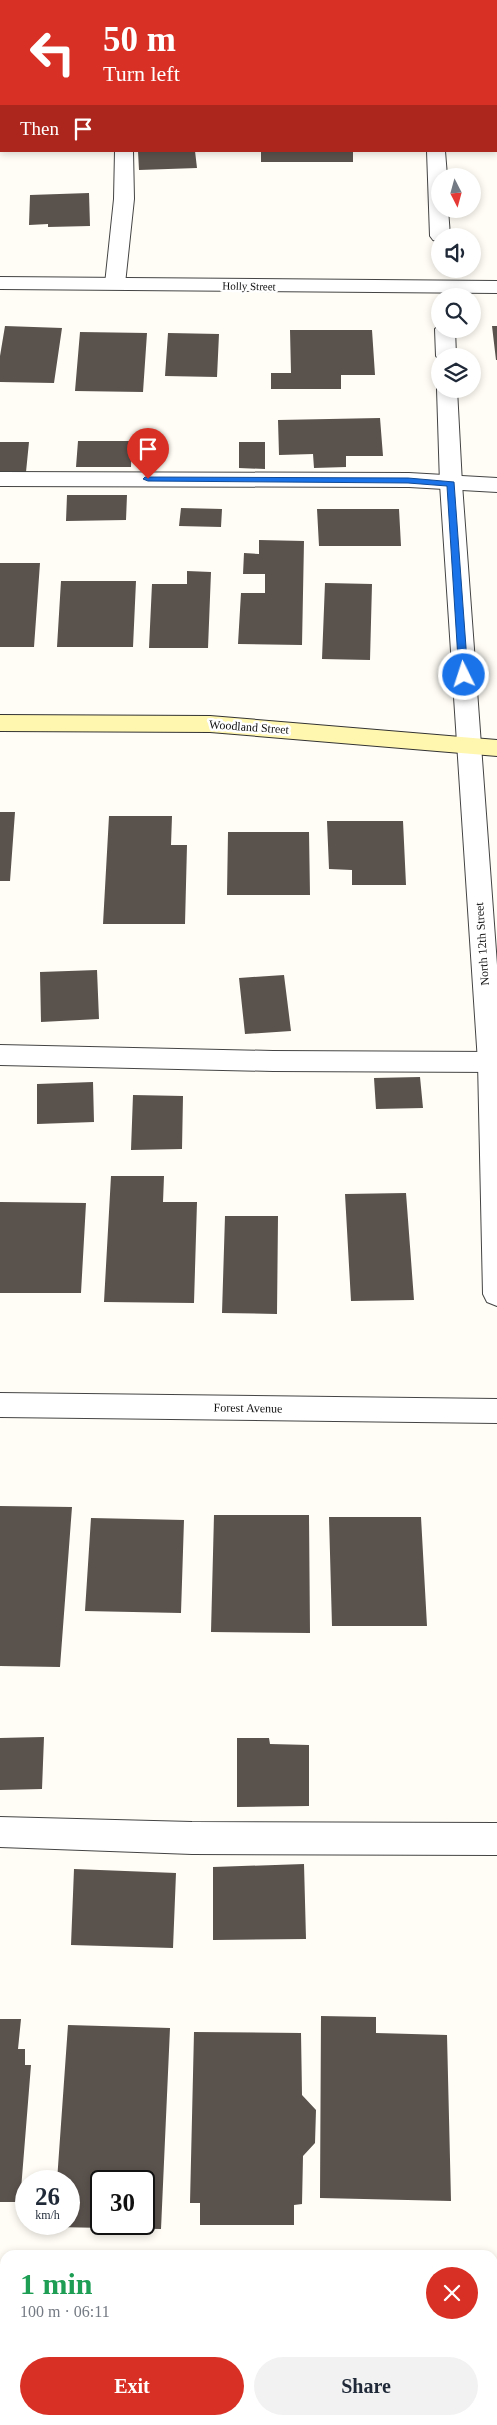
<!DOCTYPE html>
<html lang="en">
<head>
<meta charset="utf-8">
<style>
  body { margin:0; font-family:"Times New Roman",serif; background:#f2f2f3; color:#1f2937; height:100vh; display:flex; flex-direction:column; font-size:19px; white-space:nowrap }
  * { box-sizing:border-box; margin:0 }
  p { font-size:16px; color:#747a83 }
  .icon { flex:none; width:28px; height:28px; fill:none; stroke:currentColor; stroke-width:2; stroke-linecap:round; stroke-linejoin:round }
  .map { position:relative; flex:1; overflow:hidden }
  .details { position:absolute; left:0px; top:2250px; width:498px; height:175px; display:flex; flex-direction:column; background:#fff; border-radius:15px 15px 0 0; box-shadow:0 2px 8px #0003 }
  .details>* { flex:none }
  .banner { position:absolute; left:0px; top:0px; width:498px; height:152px; box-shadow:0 2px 8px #0003; background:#d93025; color:#fff; overflow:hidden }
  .needle { width:32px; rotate:174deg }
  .controls { position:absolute; left:431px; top:168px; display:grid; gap:10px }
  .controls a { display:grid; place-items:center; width:50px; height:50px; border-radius:50%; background:#fff; box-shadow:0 2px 8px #0003; font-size:25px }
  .speed { position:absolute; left:15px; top:2170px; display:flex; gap:10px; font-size:25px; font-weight:700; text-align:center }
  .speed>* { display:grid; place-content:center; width:65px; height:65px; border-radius:50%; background:#fff; box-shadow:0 2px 8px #0003; line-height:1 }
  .speed small { font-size:12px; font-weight:400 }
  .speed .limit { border:2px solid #111; border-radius:8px; background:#fff; color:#111 }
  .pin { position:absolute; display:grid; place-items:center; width:42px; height:42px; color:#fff; margin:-51px -21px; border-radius:50% 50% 50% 0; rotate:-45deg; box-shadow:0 0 5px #0007 }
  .pin .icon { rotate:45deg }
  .me { position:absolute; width:55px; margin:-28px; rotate:356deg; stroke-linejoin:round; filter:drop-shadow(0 0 4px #0008) }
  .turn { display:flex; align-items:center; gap:18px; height:105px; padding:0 20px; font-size:22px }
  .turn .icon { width:65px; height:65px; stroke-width:2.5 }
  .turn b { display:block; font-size:35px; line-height:42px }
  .then { display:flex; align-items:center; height:48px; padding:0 20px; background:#0003; gap:10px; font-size:19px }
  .round { display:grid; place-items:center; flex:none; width:52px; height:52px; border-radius:26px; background:#f2f2f3 }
  .headline { display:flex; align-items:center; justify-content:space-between; height:85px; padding:0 20px }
  h1 { font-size:30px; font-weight:600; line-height:38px; color:#1e9e55 }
  .button { display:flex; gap:10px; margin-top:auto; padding:10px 20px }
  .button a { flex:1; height:58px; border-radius:30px; background:#d93025; color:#fff; font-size:20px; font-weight:600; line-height:58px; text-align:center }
  .button a+a { background:#f2f2f3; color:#1f2937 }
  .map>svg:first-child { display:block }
</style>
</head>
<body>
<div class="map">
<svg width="497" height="2425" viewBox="0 0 497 2425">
  <rect width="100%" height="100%" fill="#fffdf5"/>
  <path fill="#5a524d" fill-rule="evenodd" d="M 138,151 L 195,151 L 197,168 L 139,170 Z
    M 261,151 L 353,151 L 353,162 L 261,162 Z
    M 89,193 L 90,226 L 48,227 L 48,224 L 29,225 L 30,195 Z
    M 5,326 L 62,328 L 54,383 L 0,382 L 0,356 Z
    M 492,326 L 497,326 L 497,360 L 496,360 Z
    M 290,330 L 372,330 L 375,375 L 341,375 L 341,389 L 271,389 L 271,373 L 291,373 Z
    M 80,332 L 147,333 L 143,392 L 75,391 Z
    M 168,333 L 219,334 L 217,377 L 165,376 Z
    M 380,418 L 383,456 L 346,456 L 346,467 L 314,468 L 313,454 L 279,455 L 278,420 Z
    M 78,441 L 132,441 L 131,467 L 76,467 Z
    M 0,442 L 29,442 L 26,472 L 0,472 Z
    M 239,442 L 265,442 L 265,469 L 239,468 Z
    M 67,495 L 127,495 L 126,520 L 66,521 Z
    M 181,508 L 222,509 L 221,527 L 179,526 Z
    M 317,509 L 399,509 L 401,546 L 319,546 Z
    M 259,540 L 304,541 L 302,645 L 238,644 L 241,593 L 265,593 L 265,574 L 243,574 L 244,553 L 259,554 Z
    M 0,563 L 40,563 L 34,647 L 0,647 Z
    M 187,571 L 211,572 L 208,648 L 149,648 L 152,584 L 187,584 Z
    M 61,581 L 136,581 L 133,647 L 57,647 Z
    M 325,583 L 372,584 L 370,660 L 322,659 Z
    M 0,812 L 15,812 L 10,881 L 0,881 Z
    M 109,816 L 172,816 L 171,845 L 187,845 L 185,924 L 103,924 Z
    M 327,821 L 403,821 L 406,885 L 352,885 L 352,870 L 329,869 Z
    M 228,832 L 309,832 L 310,895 L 227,895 Z
    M 97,970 L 99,1019 L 41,1022 L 40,972 Z
    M 284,975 L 291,1031 L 245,1034 L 239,978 Z
    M 420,1077 L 423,1108 L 376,1109 L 374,1078 Z
    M 93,1082 L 94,1122 L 37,1124 L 37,1084 Z
    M 133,1095 L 183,1096 L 182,1149 L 131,1150 Z
    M 111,1176 L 164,1176 L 163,1202 L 197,1202 L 194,1303 L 104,1302 Z
    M 406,1193 L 414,1300 L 351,1301 L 345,1194 Z
    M 0,1202 L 86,1203 L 81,1293 L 0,1293 Z
    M 225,1216 L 278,1216 L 277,1314 L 222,1313 Z
    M 0,1506 L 72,1507 L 60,1667 L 0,1666 Z
    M 214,1515 L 309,1515 L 310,1633 L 211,1632 Z
    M 329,1517 L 421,1517 L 427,1626 L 332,1626 Z
    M 91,1518 L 184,1520 L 181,1613 L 85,1611 Z
    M 44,1737 L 42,1789 L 0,1790 L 0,1738 Z
    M 237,1738 L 269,1738 L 270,1744 L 309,1745 L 309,1806 L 237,1807 Z
    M 304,1864 L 306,1939 L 213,1940 L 213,1867 Z
    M 74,1869 L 176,1873 L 173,1948 L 71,1945 Z
    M 321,2016 L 376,2017 L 376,2033 L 447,2035 L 451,2201 L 320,2198 Z
    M 0,2019 L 21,2019 L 18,2049 L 25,2049 L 25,2065 L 31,2065 L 20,2202 L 0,2202 Z
    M 68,2025 L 170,2028 L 161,2229 L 54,2227 L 54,2224 L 69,2224 L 69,2181 L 57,2181 ZM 101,2181 L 144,2181 L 144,2224 L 101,2224 Z
    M 194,2032 L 301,2033 L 302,2095 L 316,2110 L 315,2143 L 303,2156 L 302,2204 L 294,2205 L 294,2225 L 200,2225 L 200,2203 L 190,2203 Z"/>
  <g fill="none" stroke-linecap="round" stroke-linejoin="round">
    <defs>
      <path id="lane" d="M 115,151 L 133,151 L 134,199 L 125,284 L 122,288 L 108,288 L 105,284 L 114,199 Z
        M 0,472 L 409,473 L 497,478 L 497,492 L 409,487 L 0,486 Z
        M 0,1045 L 273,1051 L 497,1052 L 497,1072 L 273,1071 L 0,1065 Z
        M 0,1817 L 192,1822 L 497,1823 L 497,1855 L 192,1854 L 0,1847 Z"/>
      <path id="street" d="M 0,0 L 103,0 L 104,1 L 1,1 L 0,6 Z
        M 427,151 L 445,151 L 447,176 L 440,176 L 440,209 L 448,209 L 450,236 L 440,236 L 440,242 L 433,240 L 430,236 Z
        M 0,277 L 497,281 L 497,293 L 0,289 Z
        M 440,324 L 440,329 L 455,329 L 456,356 L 440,356 L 440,361 L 436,356 L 435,329 Z
        M 440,385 L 440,389 L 457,389 L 462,484 L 497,965 L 497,1306 L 487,1302 L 483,1294 L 478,1062 L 440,484 L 437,389 Z
        M 0,1393 L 497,1399 L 497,1423 L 0,1417 Z
        M 0,2354 L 5,2354 L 5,2392 L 0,2392 Z
        M 492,2362 L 497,2362 L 497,2400 L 492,2400 Z"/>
      <path id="secondary" d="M 0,715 L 210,716 L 497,740 L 497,756 L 210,732 L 0,731 Z"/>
    </defs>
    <use href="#lane" stroke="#444" stroke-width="2"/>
    <use href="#street" stroke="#444" stroke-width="2"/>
    <use href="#secondary" stroke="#333" stroke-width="2"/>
    <use href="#lane" fill="#fff" fill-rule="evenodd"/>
    <use href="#street" fill="#fff" fill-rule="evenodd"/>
    <use href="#secondary" fill="#fff6b0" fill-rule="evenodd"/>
  </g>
  <path fill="#1a73e8" stroke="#114b97" d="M 145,477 L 408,478 L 454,482 L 468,675 L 464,678 L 459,675 L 447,486 L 408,483 L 148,481 L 143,479 Z"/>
  <g text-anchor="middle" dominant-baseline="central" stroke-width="5" stroke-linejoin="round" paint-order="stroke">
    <g font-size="11" fill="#111" stroke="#fff">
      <text transform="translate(249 286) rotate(1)">Holly Street</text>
    </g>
    <g font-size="12" fill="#111" stroke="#fff">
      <text transform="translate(249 727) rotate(4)">Woodland Street</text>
      <text transform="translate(482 944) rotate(-94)">North 12th Street</text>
      <text transform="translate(248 1408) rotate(1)">Forest Avenue</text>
    </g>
  </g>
</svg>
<div class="controls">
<a><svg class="needle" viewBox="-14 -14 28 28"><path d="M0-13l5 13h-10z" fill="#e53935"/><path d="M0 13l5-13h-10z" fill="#747a83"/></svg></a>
<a><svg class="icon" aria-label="sound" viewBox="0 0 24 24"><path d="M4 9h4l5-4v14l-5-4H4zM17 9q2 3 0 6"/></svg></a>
<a><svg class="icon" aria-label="search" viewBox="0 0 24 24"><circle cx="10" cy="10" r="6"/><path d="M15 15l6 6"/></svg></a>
<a><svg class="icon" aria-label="layers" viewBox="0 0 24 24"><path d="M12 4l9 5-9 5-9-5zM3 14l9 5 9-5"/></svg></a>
</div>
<div class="speed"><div>26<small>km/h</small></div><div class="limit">30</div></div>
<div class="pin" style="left:148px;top:479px;background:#d93025"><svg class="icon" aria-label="arrive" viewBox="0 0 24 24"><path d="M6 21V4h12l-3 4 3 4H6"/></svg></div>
<svg class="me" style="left:464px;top:675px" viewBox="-20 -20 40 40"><circle r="17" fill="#1a73e8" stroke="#fff" stroke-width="3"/><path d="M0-11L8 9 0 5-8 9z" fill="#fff"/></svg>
<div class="banner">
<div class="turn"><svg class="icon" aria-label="left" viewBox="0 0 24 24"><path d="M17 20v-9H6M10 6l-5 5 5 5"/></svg><div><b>50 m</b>Turn left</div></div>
<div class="then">Then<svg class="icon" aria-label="arrive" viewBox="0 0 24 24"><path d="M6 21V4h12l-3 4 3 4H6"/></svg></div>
</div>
<section class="details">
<div class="headline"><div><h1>1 min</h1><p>100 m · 06:11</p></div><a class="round" style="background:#d93025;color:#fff"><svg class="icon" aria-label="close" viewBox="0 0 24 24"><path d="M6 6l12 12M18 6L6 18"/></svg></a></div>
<div class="button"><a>Exit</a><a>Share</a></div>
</section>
</div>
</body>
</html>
